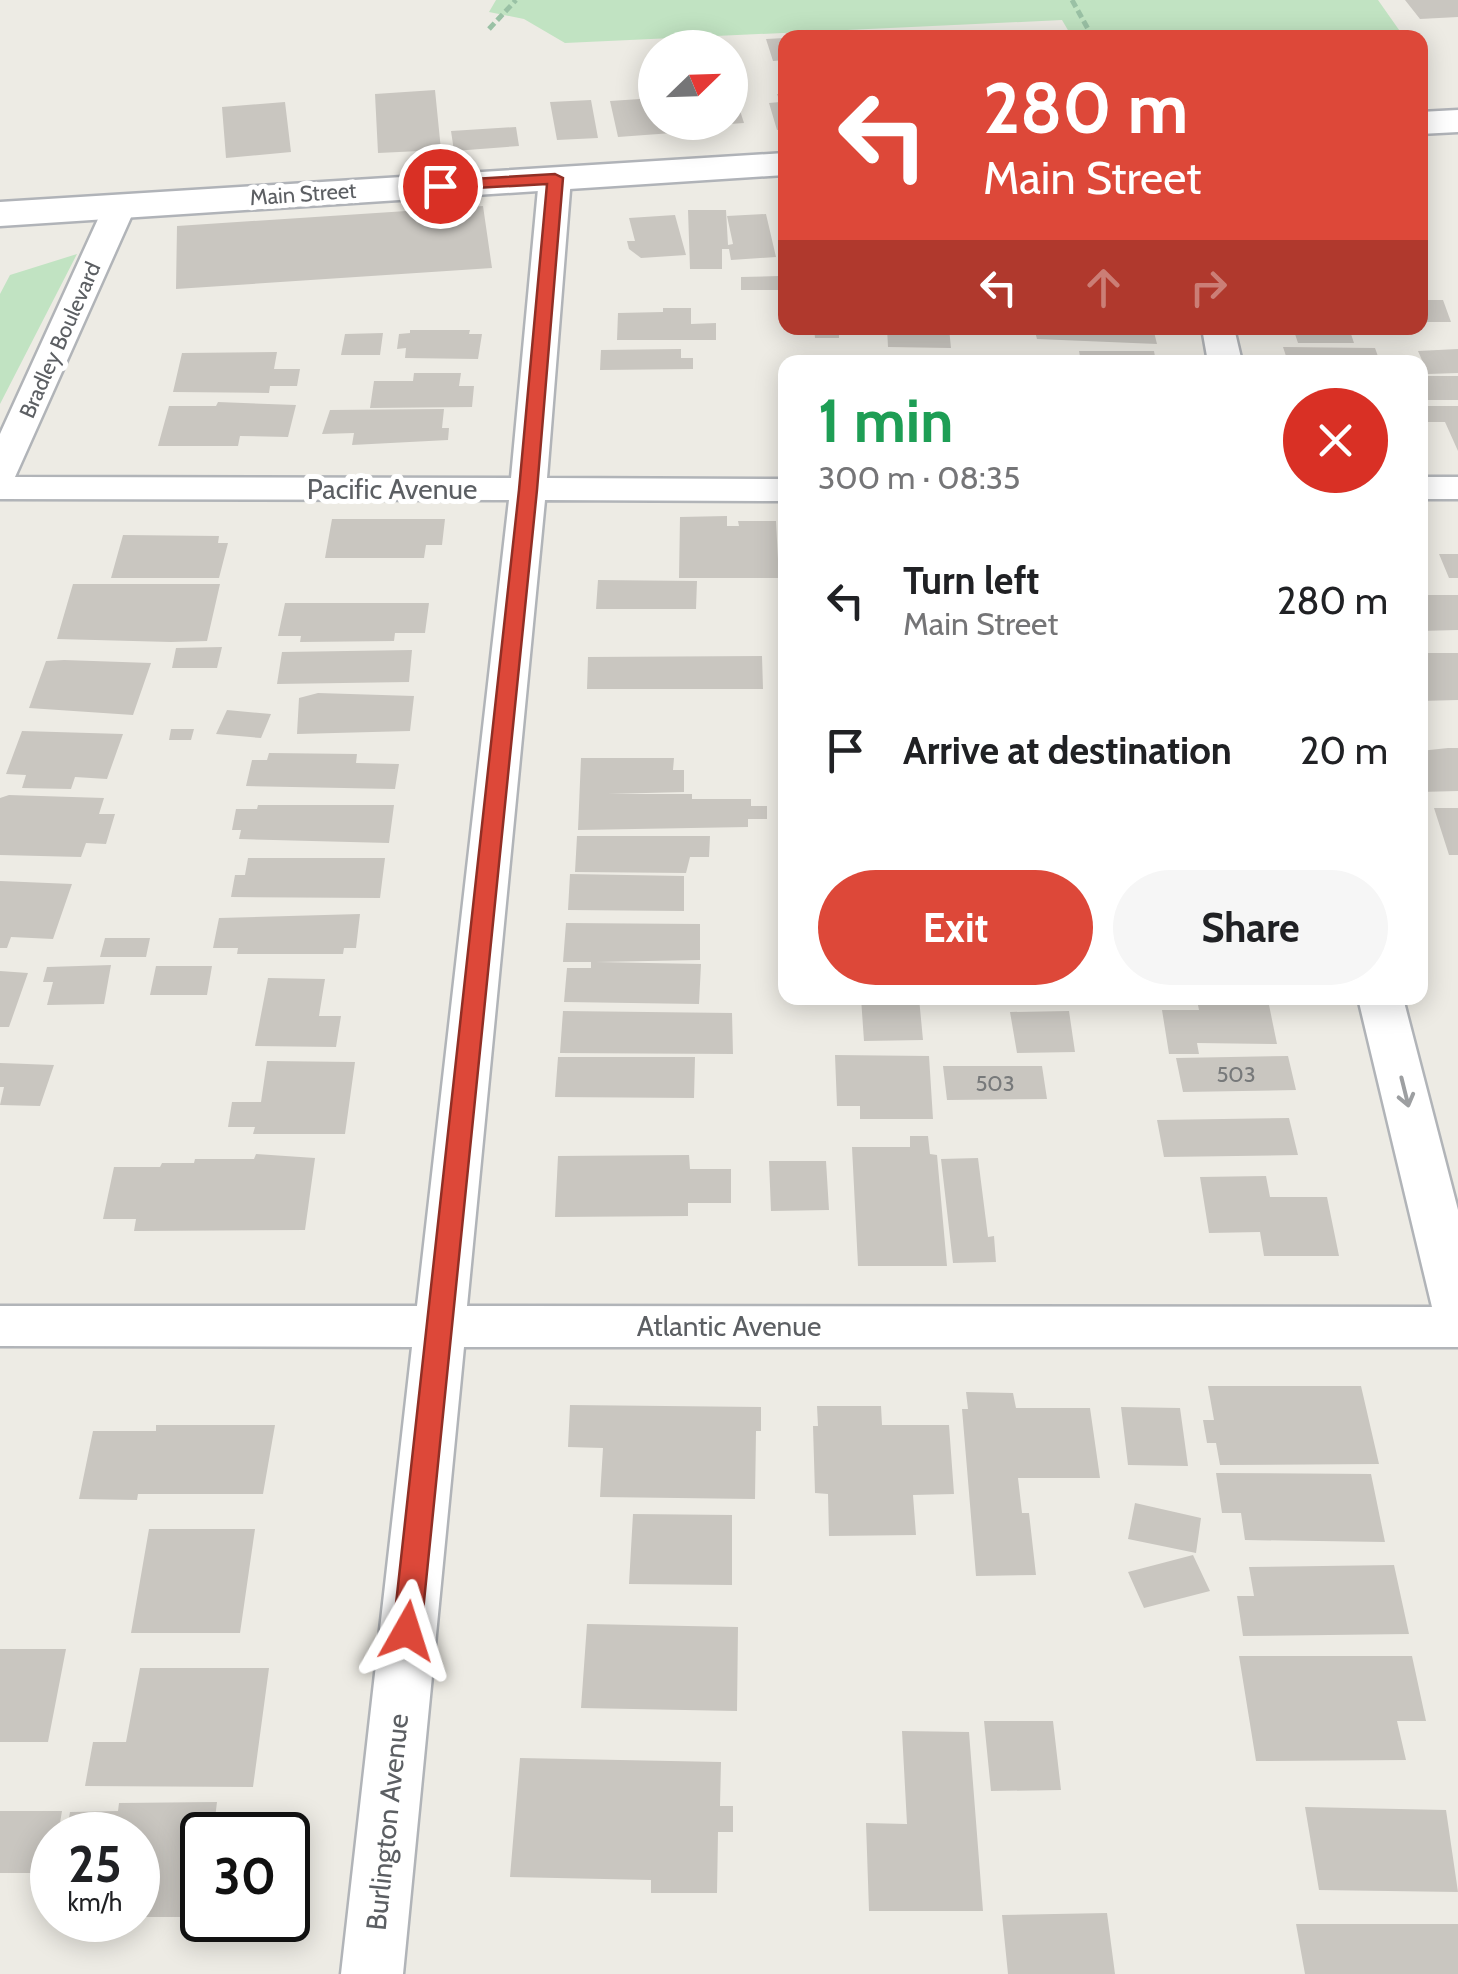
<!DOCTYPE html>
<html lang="en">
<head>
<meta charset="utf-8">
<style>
  body { margin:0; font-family:Cabin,sans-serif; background:#f6f6f6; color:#202124; height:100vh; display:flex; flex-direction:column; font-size:38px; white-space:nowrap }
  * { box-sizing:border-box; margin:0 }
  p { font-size:32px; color:#757577 }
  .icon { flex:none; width:55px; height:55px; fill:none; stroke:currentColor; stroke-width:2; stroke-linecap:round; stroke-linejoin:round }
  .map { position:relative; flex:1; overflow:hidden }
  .sheet { position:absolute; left:778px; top:355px; width:650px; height:650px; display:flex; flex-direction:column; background:#fff; border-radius:20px; box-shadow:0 5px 25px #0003 }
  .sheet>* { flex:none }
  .top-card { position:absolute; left:778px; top:30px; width:650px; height:305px; border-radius:20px; box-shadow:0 5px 25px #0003; background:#dd4839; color:#fff; overflow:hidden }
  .needle { width:65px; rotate:67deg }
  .fabs { position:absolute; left:638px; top:30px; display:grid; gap:20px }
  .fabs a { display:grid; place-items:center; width:110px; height:110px; border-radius:50%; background:#fff; box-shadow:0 5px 25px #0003; font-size:50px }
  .speed { position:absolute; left:30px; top:1812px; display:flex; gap:20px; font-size:50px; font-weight:700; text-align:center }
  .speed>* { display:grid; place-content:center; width:130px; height:130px; border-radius:50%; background:#fff; box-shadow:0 5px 25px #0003; line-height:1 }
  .speed small { font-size:25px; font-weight:400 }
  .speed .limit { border:5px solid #111; border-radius:15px; background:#fff; color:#111 }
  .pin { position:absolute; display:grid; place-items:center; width:85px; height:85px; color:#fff; margin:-42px; border:5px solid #fff; border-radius:50%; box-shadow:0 2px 10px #0007 }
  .me { position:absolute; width:110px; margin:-55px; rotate:6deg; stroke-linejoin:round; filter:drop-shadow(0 0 8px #0008) }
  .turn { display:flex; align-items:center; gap:35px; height:210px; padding:0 40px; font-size:45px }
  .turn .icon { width:130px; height:130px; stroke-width:2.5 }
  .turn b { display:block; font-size:70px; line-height:85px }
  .lanes { display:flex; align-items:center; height:95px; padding:0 40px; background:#0003; justify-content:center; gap:50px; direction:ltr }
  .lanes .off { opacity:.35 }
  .round { display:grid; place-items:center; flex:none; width:105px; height:105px; border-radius:52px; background:#f6f6f6 }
  .headline { display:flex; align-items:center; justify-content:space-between; height:170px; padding:0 40px }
  h1 { font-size:60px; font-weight:700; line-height:75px; color:#1e9e55 }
  .cta { display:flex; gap:20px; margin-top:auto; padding:20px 40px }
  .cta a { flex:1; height:115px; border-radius:60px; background:#dd4839; color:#fff; font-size:40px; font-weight:700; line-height:115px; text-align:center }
  .cta a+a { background:#f6f6f6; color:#202124 }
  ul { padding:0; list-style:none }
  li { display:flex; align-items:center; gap:30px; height:150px; padding:0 40px }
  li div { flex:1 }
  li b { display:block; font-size:38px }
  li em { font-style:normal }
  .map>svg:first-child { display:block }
</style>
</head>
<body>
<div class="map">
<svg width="1458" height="1974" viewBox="0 0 1458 1974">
  <rect width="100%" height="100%" fill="#edebe4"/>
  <path fill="#c1e3c2" d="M 496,0 L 1378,0 L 1404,37 L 1072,37 L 1062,20 L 565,43 L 524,19 L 489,12 Z
    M 77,254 L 0,404 L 0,294 L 10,275 Z"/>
  <path fill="#c9c6c0" d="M 1405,0 L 1458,0 L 1458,17 L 1420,19 Z
    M 785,38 L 785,60 L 773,61 L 766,39 Z
    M 435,90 L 441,150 L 378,153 L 375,94 Z
    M 777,94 L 785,94 L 785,129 L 777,130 L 769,103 L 780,102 Z
    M 730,95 L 735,95 L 744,123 L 730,124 Z
    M 655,98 L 655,122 L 669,122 L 672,133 L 618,137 L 610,101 Z
    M 591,100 L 598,138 L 557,140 L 550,102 Z
    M 285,102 L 291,152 L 226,158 L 222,107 Z
    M 516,127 L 519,146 L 454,151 L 451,131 Z
    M 483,206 L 492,268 L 176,289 L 177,226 Z
    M 688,210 L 726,210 L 728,245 L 733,244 L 727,216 L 766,214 L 776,257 L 731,260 L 729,249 L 722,249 L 722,269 L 690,269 Z
    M 675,215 L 686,255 L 641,258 L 629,249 L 627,241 L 635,241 L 629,218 Z
    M 779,276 L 780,290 L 741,290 L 741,277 Z
    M 1420,300 L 1443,300 L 1451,322 L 1420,322 Z
    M 663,308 L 691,308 L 691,324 L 716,323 L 716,340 L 617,340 L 618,313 L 663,312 Z
    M 814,328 L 839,328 L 839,338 L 815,338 Z
    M 887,328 L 949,328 L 951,348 L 888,347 Z
    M 1034,328 L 1153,328 L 1157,344 L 1037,339 Z
    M 1293,328 L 1349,328 L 1354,343 L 1298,343 Z
    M 410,330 L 470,330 L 469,334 L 482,334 L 478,359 L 405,358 L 406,348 L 397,349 L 399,334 L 410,333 Z
    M 383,333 L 380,355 L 341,355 L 345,334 Z
    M 1283,347 L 1375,348 L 1380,362 L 1288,362 Z
    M 681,349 L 681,358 L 693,358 L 693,369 L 600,370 L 601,350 Z
    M 1458,349 L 1458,373 L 1428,374 L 1418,351 Z
    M 1079,351 L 1154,351 L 1156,362 L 1081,362 Z
    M 277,352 L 274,369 L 300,369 L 297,386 L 270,386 L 269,393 L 173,392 L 182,353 Z
    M 414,373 L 461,373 L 459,386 L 474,386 L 472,407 L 370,408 L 374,381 L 413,381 Z
    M 1420,376 L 1458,376 L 1458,400 L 1421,400 Z
    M 218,402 L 296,405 L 288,437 L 240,436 L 238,446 L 158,446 L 169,406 L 216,406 Z
    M 1422,406 L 1458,406 L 1458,451 L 1445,422 L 1428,422 Z
    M 444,409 L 442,428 L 449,428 L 448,440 L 352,445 L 354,433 L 322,434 L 330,410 Z
    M 727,516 L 727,526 L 739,526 L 738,521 L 776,521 L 779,578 L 679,578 L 680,517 Z
    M 332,519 L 445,519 L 442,545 L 426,545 L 424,558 L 325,558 Z
    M 123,535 L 219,536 L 218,543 L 228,543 L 219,578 L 111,578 Z
    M 1439,554 L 1458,554 L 1458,578 L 1449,578 Z
    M 598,580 L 697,581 L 696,609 L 596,609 Z
    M 73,584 L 220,584 L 207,641 L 171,642 L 57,639 Z
    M 1420,595 L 1458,595 L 1458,630 L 1420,631 Z
    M 285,603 L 429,603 L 425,633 L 395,633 L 394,641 L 300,642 L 301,636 L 278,636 Z
    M 222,647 L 217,668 L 172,668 L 176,648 Z
    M 412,650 L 409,682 L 277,684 L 282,652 Z
    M 1420,653 L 1458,653 L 1458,700 L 1420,701 Z
    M 762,656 L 763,689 L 587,689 L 588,657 Z
    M 64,660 L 151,663 L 133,715 L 29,708 L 46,661 Z
    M 318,693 L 414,696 L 410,731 L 297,734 L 299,698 Z
    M 227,710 L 271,714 L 261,738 L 216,734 Z
    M 171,729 L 194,729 L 191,740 L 169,740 Z
    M 22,731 L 123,734 L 107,779 L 75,777 L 71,789 L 22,788 L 26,775 L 6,774 Z
    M 1448,748 L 1458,748 L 1458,791 L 1420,792 L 1420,751 Z
    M 269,753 L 357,754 L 356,763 L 399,764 L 395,789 L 246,786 L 252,760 L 267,760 Z
    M 581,758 L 674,758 L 673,770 L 684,770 L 684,792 L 608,794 L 692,794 L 692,799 L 751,799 L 751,806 L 767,806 L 767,819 L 748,819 L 748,827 L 578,830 Z
    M 9,795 L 104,798 L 99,814 L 115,814 L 106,844 L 86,843 L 81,857 L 0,855 L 0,798 Z
    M 258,805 L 394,805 L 389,843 L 239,839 L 241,830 L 232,830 L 236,809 L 257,809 Z
    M 1434,808 L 1458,808 L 1458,855 L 1449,855 Z
    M 577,836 L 710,836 L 709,857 L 690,857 L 686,873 L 575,872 Z
    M 248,858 L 385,858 L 380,898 L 231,897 L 235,875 L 245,875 Z
    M 570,874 L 684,876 L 684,911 L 568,910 Z
    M 0,881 L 72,884 L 53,939 L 11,937 L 7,948 L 0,948 Z
    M 360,914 L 356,948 L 344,948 L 343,954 L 237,954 L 238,948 L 213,948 L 219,918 Z
    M 566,923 L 700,924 L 700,960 L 596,962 L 701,964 L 699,1004 L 564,1002 L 567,968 L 591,968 L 591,962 L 563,962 Z
    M 105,938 L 150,938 L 146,957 L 100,957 Z
    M 111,965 L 104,1004 L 47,1005 L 53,982 L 43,982 L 47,967 Z
    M 156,966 L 212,966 L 207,995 L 150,995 Z
    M 0,971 L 28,973 L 9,1027 L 0,1027 Z
    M 268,978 L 325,979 L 319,1016 L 341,1016 L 336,1047 L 255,1046 Z
    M 861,998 L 919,998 L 923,1040 L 864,1041 Z
    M 1197,1000 L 1268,1000 L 1277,1044 L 1197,1043 L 1199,1054 L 1169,1054 L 1162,1010 L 1199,1010 Z
    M 563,1011 L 732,1013 L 733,1054 L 560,1053 Z
    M 1069,1011 L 1075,1052 L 1017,1053 L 1010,1012 Z
    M 835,1055 L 929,1056 L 933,1119 L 860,1119 L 860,1106 L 837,1106 Z
    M 1288,1056 L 1296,1090 L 1183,1092 L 1176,1058 Z
    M 558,1057 L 695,1057 L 694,1098 L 555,1097 Z
    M 267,1061 L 355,1062 L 345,1134 L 253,1134 L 255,1127 L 228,1127 L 232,1102 L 261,1102 Z
    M 0,1063 L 54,1065 L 40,1106 L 0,1105 L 4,1087 L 0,1087 Z
    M 943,1066 L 1042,1066 L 1047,1099 L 947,1100 Z
    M 1289,1118 L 1298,1155 L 1164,1157 L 1157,1120 Z
    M 910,1136 L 928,1136 L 930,1154 L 937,1155 L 947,1266 L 858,1266 L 852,1147 L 910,1147 Z
    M 256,1154 L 315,1158 L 305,1230 L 134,1231 L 136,1219 L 103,1219 L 114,1167 L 160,1167 L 162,1163 L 194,1163 L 195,1159 L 254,1159 Z
    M 689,1155 L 690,1169 L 731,1169 L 731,1203 L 688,1203 L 688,1216 L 555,1217 L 558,1156 Z
    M 978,1158 L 988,1237 L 994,1236 L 996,1262 L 953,1263 L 941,1159 Z
    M 769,1161 L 826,1161 L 829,1210 L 771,1211 Z
    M 1266,1176 L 1270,1197 L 1327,1197 L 1339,1256 L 1264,1256 L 1260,1232 L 1209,1233 L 1200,1177 Z
    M 1208,1386 L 1361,1386 L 1379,1464 L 1220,1465 L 1216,1443 L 1207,1443 L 1203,1420 L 1214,1420 Z
    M 966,1392 L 1013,1393 L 1016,1408 L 1090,1408 L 1100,1478 L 1018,1478 L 1022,1513 L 1029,1513 L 1036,1575 L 976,1576 L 962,1409 L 968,1409 Z
    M 570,1405 L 761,1407 L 761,1431 L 756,1431 L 755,1499 L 600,1497 L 603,1448 L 568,1447 Z
    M 817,1406 L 881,1406 L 882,1425 L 949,1425 L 954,1494 L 913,1495 L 916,1535 L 829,1536 L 828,1494 L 815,1493 L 813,1426 L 818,1426 Z
    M 1121,1407 L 1180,1408 L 1188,1466 L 1128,1465 Z
    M 156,1425 L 275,1425 L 263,1494 L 138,1494 L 137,1500 L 79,1499 L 93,1431 L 156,1431 Z
    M 1216,1473 L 1371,1474 L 1385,1542 L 1245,1540 L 1241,1513 L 1222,1513 Z
    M 1135,1503 L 1201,1518 L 1196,1553 L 1128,1539 Z
    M 633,1514 L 732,1515 L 732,1585 L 629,1584 Z
    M 149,1529 L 255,1529 L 240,1633 L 131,1633 Z
    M 1193,1555 L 1210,1591 L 1144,1608 L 1128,1572 Z
    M 1394,1565 L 1409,1634 L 1243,1636 L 1237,1596 L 1254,1596 L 1249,1567 Z
    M 587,1624 L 738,1627 L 737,1711 L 581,1708 Z
    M 0,1649 L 66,1649 L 48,1742 L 0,1742 Z
    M 1239,1656 L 1412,1656 L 1426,1721 L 1397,1721 L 1406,1760 L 1256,1761 Z
    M 140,1668 L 269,1668 L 253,1787 L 85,1786 L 93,1742 L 126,1742 Z
    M 984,1721 L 1053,1721 L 1061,1790 L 991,1791 Z
    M 902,1731 L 969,1732 L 983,1911 L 869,1911 L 866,1823 L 907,1824 Z
    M 520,1758 L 721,1762 L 720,1806 L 733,1806 L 733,1832 L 718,1832 L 717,1893 L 651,1893 L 651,1880 L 510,1877 Z
    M 217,1802 L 213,1835 L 202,1835 L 201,1917 L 138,1917 L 138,1835 L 66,1835 L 70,1812 L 118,1811 L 119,1803 Z
    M 1305,1807 L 1446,1810 L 1458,1892 L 1319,1890 Z
    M 0,1811 L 62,1811 L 58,1835 L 52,1835 L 51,1873 L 0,1873 Z
    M 1107,1913 L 1115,1974 L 1008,1974 L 1002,1915 Z
    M 1296,1924 L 1458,1924 L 1458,1974 L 1305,1974 Z"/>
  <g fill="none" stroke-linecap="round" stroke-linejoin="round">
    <defs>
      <path id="street" d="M 555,169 L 566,171 L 571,178 L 547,478 L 785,479 L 785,501 L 545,500 L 467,1306 L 1432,1307 L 1358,998 L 1403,998 L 1458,1210 L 1458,1347 L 464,1347 L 403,1974 L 341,1974 L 412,1347 L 0,1346 L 0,1306 L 417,1306 L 509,500 L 0,499 L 0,434 L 104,206 L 109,199 L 131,199 L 136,206 L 15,477 L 511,478 L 539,178 L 544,171 Z
        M 1202,328 L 1234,328 L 1242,362 L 1208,362 Z
        M 1420,477 L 1458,477 L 1458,499 L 1420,499 Z"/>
      <path id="secondary" d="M 1458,110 L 1458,132 L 1420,134 L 1420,112 Z
        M 785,153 L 785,175 L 0,226 L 0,202 Z"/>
    </defs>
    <use href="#street" stroke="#b1b4b8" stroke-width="5"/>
    <use href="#secondary" stroke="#b0b3b8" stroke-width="5"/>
    <path stroke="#9ac1a5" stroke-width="5" stroke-dasharray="8 4" stroke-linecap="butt" d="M 1072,0 L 1093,38
      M 489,29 L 516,0"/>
    <use href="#street" fill="#fff" fill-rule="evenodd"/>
    <use href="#secondary" fill="#fff" fill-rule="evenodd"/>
  </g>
  <defs><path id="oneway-shaft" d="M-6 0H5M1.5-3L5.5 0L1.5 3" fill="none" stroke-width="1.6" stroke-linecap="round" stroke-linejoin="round" transform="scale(2.5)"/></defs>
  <use stroke="#9d9fa1" href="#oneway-shaft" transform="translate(1405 1092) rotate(76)"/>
  <path fill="#dd4839" stroke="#902f25" stroke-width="2.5" d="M 555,174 L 563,178 L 537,490 L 421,1631 L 417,1640 L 407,1643 L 397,1640 L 393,1631 L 519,490 L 547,184 L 440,190 L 432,186 L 440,181 Z"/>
  <g text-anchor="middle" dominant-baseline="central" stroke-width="10" stroke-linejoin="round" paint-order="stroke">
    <g font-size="22" fill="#5c5f63" stroke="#fff">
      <text transform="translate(303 194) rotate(-4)">Main Street</text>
      <text transform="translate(60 340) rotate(-66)">Bradley Boulevard</text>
    </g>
    <g font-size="22" fill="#77797a">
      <text x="1236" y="1074">503</text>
      <text x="995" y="1083">503</text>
    </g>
    <g font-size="28" fill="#5c5f63" stroke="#fff">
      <text x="392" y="489">Pacific Avenue</text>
      <text x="729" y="1326">Atlantic Avenue</text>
      <text transform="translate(387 1822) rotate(-84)">Burlington Avenue</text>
    </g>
  </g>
</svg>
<div class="fabs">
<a><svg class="needle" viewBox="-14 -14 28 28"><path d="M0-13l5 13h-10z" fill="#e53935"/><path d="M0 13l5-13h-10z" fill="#757577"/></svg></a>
</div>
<div class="speed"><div>25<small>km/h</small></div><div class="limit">30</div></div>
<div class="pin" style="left:440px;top:186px;background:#d93025"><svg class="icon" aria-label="arrive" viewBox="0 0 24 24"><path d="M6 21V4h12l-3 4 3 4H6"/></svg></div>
<svg class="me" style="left:407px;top:1631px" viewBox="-20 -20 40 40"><path d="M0-17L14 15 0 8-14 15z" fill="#dd4839" stroke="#fff" stroke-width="4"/></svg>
<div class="top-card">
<div class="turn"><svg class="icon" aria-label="left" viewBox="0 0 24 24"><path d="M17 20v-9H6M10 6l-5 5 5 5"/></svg><div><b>280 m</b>Main Street</div></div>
<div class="lanes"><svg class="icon" aria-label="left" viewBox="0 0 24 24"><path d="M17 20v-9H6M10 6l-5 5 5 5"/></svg><svg class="icon off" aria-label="ahead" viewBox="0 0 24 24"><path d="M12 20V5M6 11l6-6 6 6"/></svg><svg class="icon off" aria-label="right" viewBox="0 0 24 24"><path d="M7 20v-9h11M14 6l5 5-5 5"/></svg></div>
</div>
<section class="sheet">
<div class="headline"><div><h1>1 min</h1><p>300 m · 08:35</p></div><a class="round" style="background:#d93025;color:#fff"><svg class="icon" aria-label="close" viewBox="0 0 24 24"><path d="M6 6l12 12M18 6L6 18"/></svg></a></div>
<ul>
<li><svg class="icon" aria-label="left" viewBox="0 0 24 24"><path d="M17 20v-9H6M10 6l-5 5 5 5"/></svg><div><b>Turn left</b><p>Main Street</p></div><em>280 m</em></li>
<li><svg class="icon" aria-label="arrive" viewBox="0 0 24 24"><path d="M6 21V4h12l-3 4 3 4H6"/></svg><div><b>Arrive at destination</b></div><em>20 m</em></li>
</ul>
<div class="cta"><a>Exit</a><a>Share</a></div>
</section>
</div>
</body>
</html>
